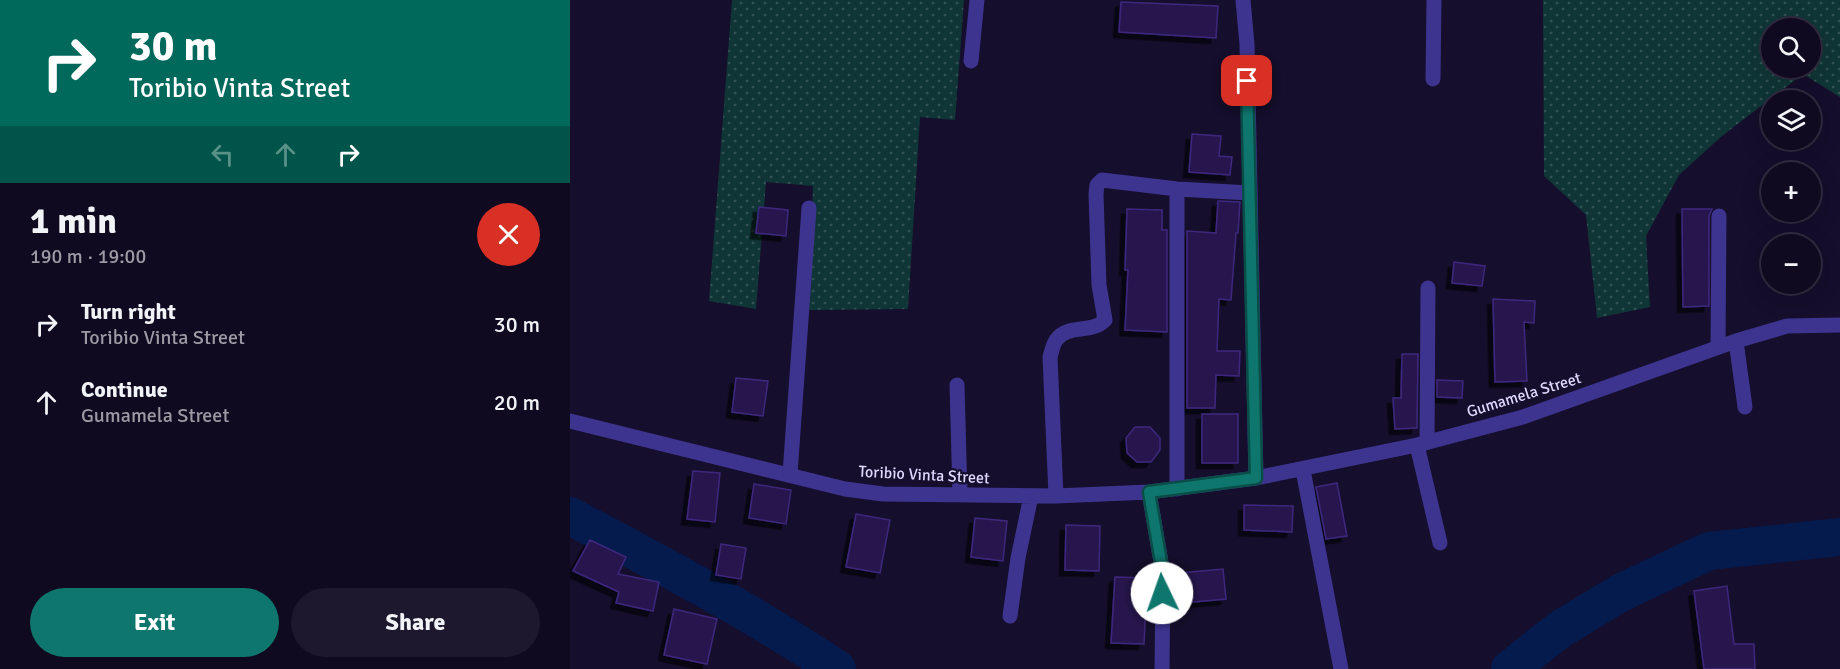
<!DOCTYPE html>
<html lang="en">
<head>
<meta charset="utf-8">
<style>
  body { margin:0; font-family:Signika,sans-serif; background:#1e182e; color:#f1f3f6; height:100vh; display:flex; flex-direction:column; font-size:22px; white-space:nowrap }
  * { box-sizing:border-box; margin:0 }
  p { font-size:20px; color:#9c9aa5 }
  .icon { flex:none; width:33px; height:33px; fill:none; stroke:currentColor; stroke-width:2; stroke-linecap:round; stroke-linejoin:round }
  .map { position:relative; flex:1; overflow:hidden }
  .panel { display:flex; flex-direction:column; background:#100a21; width:570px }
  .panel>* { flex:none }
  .guide { background:#00695c; color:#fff; overflow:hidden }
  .buttons { position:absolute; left:1191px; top:18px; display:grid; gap:12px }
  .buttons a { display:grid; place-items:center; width:60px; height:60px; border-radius:50%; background:#100a21; box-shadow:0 6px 24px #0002,0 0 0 2px #302b3f; font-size:30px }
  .pin { position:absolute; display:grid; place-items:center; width:51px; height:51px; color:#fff; margin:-26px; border-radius:12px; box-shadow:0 3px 9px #0006 }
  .me { position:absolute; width:66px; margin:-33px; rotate:357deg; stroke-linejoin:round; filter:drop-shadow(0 0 4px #0008) }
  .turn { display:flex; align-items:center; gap:21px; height:126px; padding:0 30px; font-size:27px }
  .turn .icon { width:78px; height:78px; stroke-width:2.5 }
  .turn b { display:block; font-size:42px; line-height:51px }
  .lanes { display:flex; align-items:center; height:57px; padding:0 30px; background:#0003; justify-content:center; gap:30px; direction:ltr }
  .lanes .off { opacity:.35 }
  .round { display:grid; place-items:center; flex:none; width:63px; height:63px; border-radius:32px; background:#1e182e }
  .headline { display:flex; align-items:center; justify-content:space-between; height:102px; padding:0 30px }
  h1 { font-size:36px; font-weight:800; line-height:45px }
  .button { display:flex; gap:12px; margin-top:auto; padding:12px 30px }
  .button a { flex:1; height:69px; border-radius:36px; background:#0f766e; color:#fff; font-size:24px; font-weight:800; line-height:69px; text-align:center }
  .button a+a { background:#1e182e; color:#f1f3f6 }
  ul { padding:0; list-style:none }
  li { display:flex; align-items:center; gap:18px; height:78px; padding:0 30px }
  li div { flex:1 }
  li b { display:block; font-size:22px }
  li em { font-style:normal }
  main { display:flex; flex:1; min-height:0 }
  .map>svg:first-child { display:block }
</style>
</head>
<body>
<main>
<section class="panel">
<div class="guide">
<div class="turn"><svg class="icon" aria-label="right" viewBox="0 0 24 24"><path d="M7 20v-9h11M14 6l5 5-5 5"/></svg><div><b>30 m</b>Toribio Vinta Street</div></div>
<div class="lanes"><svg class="icon off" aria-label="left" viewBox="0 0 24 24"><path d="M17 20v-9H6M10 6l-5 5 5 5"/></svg><svg class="icon off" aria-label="ahead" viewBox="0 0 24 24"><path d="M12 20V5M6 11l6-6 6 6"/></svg><svg class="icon" aria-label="right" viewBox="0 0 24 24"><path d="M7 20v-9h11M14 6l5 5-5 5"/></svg></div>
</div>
<div class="headline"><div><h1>1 min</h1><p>190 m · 19:00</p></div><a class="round" style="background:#d93025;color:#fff"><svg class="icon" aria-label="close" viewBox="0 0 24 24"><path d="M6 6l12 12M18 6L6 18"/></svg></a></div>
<ul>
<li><svg class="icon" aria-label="right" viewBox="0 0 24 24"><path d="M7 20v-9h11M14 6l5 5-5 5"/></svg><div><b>Turn right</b><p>Toribio Vinta Street</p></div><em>30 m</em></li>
<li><svg class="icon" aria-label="ahead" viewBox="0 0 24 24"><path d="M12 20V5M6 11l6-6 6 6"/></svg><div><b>Continue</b><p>Gumamela Street</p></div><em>20 m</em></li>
</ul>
<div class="button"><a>Exit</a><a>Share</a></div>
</section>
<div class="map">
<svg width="1270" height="669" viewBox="0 0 1270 669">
  <defs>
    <pattern id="grass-dots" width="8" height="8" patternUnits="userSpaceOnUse" patternTransform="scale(1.5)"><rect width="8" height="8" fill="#103536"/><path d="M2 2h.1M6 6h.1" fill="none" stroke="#325254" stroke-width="1.8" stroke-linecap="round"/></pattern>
    <filter id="shadow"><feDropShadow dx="-5.5" dy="5.5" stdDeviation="0" flood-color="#0009"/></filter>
  </defs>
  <rect width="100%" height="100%" fill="#150e2c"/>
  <path fill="url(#grass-dots)" fill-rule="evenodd" d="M 162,0 L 394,0 L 385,120 L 350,117 L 338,309 L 239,310 L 243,186 L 196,182 L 186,309 L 139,301 Z
    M 973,0 L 1270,0 L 1270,97 L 1233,74 L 1152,136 L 1109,175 L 1076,236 L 1080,307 L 1027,318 L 1016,215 L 974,176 ZM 1202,28 L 1240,28 L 1240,68 L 1202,68 Z"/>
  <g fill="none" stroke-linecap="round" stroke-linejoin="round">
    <path stroke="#051b4e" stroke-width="38" d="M 0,516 C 90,564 182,612 267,669
      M 940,669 L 989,630 L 1050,593 L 1139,551 L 1270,537"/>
  </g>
  <path fill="#26184e" stroke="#3e287d" stroke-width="1.5" filter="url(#shadow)" d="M 551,2 L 648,6 L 646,38 L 549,32 Z
    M 622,134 L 651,136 L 649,156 L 662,157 L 660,175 L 619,172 Z
    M 648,201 L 670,202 L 668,233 L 666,233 L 661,300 L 649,299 L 647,351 L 670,351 L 669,376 L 646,375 L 645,408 L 617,408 L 617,231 L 646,233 Z
    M 189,207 L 218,210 L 216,236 L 186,233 Z
    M 557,209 L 592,210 L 592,230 L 597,230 L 597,332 L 555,330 L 558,270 L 555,270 Z
    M 1112,209 L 1142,209 L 1139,216 L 1139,306 L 1113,307 Z
    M 884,262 L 915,266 L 912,286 L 882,283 Z
    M 923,299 L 965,301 L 964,323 L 954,322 L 957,381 L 925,382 Z
    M 832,354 L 848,354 L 847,428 L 825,429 L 823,398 L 831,398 Z
    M 166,378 L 198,381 L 193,416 L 162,412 Z
    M 867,380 L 893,381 L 892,398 L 867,397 Z
    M 632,414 L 668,414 L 668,463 L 632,463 Z
    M 565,427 L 580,427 L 590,438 L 590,450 L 581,462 L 567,462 L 557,453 L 556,438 Z
    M 123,471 L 150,473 L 145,522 L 117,519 Z
    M 767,483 L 777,536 L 756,539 L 746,487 Z
    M 184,484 L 221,490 L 216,524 L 179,518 Z
    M 674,505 L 723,506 L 722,532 L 674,530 Z
    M 286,514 L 320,520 L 310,573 L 276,567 Z
    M 405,518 L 437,521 L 433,561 L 401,557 Z
    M 496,525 L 530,526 L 529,571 L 495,570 Z
    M 20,540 L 56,557 L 48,574 L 89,582 L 83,611 L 46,603 L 49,592 L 3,571 Z
    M 151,544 L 176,548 L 171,579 L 146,575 Z
    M 653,569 L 656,599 L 613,603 L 610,573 Z
    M 545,577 L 577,578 L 574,644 L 541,643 Z
    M 1157,586 L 1164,644 L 1184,644 L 1185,669 L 1134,669 L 1124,591 Z
    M 104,609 L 147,619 L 137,664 L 94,655 Z"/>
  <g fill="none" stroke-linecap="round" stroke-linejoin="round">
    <path stroke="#3d348f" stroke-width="15" d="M 673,0 L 677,44 L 686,478
      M 401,61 L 407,0
      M 863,79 L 864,0
      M 1166,341 L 1175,407
      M 1148,347 L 1149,216
      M 387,385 L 390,495
      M 0,421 L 275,489 L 313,494 L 486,496 L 579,492 L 686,478 L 847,445 L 953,417 L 1166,341 L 1217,326 L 1270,325
      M 857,442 L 858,288
      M 847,445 L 870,543
      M 733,470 L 771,669
      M 220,474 L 239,208
      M 607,489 L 607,189
      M 579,492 L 593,574 L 592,669
      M 486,496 L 480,357 C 482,351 483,343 487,339 C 498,324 522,334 535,320 L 529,285 L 526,194 L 527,185 L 532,180 L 607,189 L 680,193
      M 440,616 L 448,558 L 461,496"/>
  </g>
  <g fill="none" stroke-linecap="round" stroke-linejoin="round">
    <defs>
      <path id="route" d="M 592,593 L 593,574 L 579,492 L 686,478 L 677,81"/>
    </defs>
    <use href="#route" stroke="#0a4d48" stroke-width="15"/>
    <use href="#route" stroke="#0f766e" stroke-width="10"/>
  </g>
  <g text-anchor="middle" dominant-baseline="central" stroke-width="4.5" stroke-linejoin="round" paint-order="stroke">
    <g font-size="16" fill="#dfd9ff" stroke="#150e2c">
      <text transform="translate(954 395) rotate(-17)">Gumamela Street</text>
      <text transform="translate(354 475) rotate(3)">Toribio Vinta Street</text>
    </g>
  </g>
</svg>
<div class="buttons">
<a><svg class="icon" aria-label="search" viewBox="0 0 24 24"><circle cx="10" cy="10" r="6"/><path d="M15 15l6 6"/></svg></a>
<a><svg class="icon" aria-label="layers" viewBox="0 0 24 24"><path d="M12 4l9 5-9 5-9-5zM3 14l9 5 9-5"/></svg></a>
<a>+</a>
<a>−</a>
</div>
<div class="pin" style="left:677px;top:81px;background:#d93025"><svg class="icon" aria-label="arrive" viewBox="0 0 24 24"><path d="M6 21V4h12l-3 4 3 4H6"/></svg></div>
<svg class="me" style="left:592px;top:593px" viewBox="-20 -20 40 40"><circle r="19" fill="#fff"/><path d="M0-13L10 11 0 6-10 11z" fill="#0f766e"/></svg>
</div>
</main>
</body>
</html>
